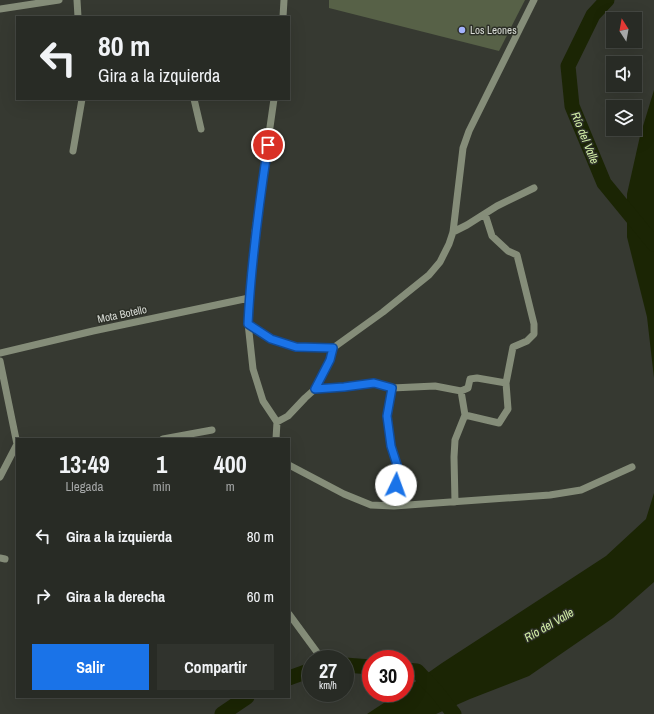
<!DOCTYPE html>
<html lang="es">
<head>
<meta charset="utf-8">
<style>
  body { margin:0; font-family:"Archivo Narrow",sans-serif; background:#30332d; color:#f1f3f6; height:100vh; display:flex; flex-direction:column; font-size:15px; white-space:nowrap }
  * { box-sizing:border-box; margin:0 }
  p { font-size:13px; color:#a5a7a7 }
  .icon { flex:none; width:22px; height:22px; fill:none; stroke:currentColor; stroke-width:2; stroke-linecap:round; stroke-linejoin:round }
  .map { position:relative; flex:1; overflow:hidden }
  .panel { position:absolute; left:16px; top:438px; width:274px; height:260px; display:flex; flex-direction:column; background:#282b25; border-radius:0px; box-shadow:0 4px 16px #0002,0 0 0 1px #444742 }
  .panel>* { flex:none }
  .hud { position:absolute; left:16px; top:16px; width:274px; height:84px; border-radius:0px; box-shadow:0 4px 16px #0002,0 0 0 1px #444742; background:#282b25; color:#f1f3f6; overflow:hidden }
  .needle { width:26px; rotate:349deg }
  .buttons { position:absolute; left:606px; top:12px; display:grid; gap:8px }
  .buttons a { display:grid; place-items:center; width:36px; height:36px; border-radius:0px; background:#282b25; box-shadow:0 4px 16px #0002,0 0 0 1px #444742; font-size:20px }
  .speed { position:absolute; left:302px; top:650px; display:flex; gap:8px; font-size:20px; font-weight:700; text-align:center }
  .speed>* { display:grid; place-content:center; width:52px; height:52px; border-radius:50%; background:#282b25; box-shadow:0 4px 16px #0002,0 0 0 1px #444742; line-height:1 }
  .speed small { font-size:10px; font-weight:400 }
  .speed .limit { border:6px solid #d22; background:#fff; color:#111 }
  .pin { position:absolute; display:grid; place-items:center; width:34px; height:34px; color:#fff; margin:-17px; border:2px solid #fff; border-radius:50%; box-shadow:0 1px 4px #0007 }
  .me { position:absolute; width:44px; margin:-22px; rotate:3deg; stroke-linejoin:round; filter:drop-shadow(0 0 3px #0008) }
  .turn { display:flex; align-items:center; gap:14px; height:84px; padding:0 16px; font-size:18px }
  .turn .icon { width:52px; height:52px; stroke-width:2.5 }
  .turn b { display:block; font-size:28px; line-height:34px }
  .eta { display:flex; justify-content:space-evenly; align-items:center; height:68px; text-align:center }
  .eta b { font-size:24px; font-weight:800; line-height:28px }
  .primary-button { display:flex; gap:8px; margin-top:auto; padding:8px 16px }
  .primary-button a { flex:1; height:46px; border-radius:0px; background:#1a73e8; color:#fff; font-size:16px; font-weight:800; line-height:46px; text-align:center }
  .primary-button a+a { background:#30332d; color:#f1f3f6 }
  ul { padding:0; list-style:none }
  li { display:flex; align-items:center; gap:12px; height:60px; padding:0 16px }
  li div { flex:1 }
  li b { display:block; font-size:15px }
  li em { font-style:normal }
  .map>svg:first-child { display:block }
</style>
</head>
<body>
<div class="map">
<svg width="654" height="714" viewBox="0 0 654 714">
  <rect width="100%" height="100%" fill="#363931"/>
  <path fill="#576147" d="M 329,0 L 525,0 L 499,51 L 329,8 Z"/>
  <path fill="#1b2504" d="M 654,90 L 654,378 L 647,317 L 627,237 L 627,194 L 640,136 Z
    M 654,493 L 654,582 L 613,618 L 529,676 L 470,699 L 436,714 L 367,714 L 399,693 L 405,693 L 405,689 L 442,663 L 606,556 L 646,519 Z"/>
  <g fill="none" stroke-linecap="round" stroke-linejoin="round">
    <path stroke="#1b2504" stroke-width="15" d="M 607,0 L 593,15 L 568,66 L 572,106 L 604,183 L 654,244
      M 345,665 L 371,667
      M 405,670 L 417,671 L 436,691 L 454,714
      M 289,678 L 311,670
      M 222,714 L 247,697"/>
    <path stroke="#858d79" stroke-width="7" d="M 77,0 L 78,17
      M 0,9 L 59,0
      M 283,17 L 284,0
      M 194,99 L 201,129
      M 274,99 L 255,232 L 249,298 L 248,323 L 253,369 L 263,401 L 277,422 L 276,439
      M 73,151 L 82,99
      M 453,232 L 467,225 L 497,206 L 534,188
      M 248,323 L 271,339 L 296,347 L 333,348
      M 0,353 L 93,331 L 249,298
      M 0,361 L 17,444 L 0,477
      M 392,388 L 387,416 L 391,446 L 398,468 L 394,506
      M 315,389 L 343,387 L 374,383 L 392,388 L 435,386 L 461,391 L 465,415 L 455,440 L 454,457 L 455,502
      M 461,391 L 468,388 L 470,379 L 477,378 L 506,383 L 513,347 L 527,341 L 534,334 L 534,324 L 517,255 L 508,251 L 492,236 L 485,214
      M 465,415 L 499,423 L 508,409 L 506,383
      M 277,422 L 288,416 L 305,398 L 315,389 L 330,361 L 333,348 L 383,312 L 429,275 L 440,262 L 449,244 L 453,232 L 463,148 L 469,131 L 534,0
      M 163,439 L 212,430
      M 289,465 L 344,494 L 371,505 L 394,506 L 550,495 L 581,490 L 632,467
      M 0,558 L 5,559
      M 289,614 L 322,659"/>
  </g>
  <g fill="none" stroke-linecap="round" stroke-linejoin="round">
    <defs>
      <path id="route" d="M 268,145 C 259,204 251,263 248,324 L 271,339 L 296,347 L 333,348 L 330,360 L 315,389 L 344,387 L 374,383 L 392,388 L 387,416 L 391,446 L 398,468 L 396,485"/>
    </defs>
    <use href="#route" stroke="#114b97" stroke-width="10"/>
    <use href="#route" stroke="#1a73e8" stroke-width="7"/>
  </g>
  <circle fill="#a3b2fd" stroke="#2c2f27" stroke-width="1.5" cx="462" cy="30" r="4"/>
  <g text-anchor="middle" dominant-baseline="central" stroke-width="3" stroke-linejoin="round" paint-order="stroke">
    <g font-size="11" fill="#d9dcd6" stroke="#2c2f27" text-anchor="start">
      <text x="470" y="30">Los Leones</text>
    </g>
    <g font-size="11" fill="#d9dcd6" stroke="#2c2f27">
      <text transform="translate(122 314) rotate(-12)">Mota Botello</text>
    </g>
    <g font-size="12" font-style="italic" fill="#d4f0a7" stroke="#2c2f27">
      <text transform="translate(585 138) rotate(68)">Río del Valle</text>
      <text transform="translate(549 625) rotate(-30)">Río del Valle</text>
    </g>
  </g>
</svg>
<div class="buttons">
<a><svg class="needle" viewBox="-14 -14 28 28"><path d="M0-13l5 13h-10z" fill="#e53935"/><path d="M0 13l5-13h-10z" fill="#a5a7a7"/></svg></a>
<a><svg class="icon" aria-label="sound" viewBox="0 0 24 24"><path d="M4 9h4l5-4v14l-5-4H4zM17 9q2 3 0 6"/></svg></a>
<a><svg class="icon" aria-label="layers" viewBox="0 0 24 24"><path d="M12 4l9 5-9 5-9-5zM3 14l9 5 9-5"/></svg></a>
</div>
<div class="speed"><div>27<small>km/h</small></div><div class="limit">30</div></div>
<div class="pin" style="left:268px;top:145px;background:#d93025"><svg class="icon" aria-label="arrive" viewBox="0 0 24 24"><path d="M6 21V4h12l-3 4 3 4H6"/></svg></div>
<svg class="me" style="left:396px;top:485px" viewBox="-20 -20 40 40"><circle r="19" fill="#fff"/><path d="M0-13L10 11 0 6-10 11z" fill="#1a73e8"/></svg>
<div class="hud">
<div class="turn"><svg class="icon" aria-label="left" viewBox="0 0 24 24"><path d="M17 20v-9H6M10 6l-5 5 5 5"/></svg><div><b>80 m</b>Gira a la izquierda</div></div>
</div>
<section class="panel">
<div class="eta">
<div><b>13:49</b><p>Llegada</p></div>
<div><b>1</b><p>min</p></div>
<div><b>400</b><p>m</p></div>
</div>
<ul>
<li><svg class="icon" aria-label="left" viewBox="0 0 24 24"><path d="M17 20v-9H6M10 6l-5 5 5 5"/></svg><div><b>Gira a la izquierda</b></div><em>80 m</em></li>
<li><svg class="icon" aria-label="right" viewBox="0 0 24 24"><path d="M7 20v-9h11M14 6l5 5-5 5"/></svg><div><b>Gira a la derecha</b></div><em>60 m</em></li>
</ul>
<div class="primary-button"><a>Salir</a><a>Compartir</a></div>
</section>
</div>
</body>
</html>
